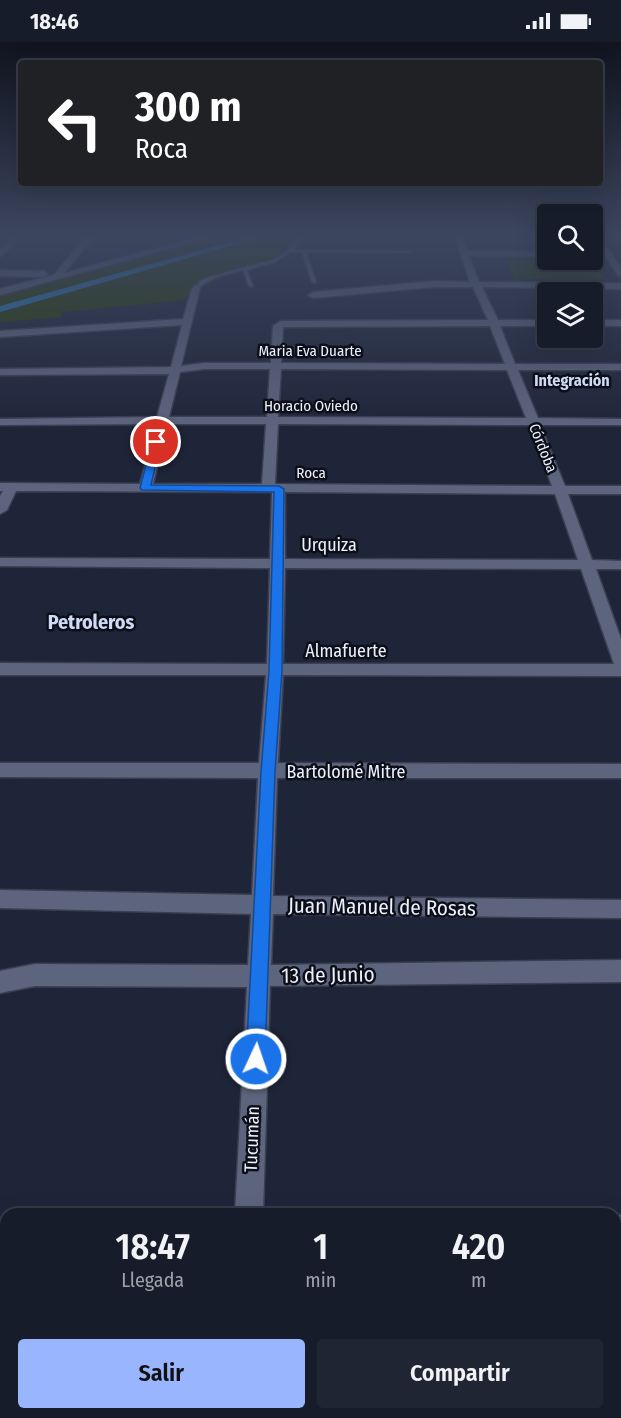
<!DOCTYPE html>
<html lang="es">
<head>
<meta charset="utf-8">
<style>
  body { margin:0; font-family:"Fira Sans Condensed",sans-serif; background:#202533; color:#f1f3f6; height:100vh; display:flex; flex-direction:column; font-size:22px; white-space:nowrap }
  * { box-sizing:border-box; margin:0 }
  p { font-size:20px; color:#9ea1a9 }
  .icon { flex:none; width:33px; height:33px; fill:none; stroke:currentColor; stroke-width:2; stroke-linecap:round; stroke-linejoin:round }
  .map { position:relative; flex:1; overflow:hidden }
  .details { position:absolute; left:0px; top:1166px; width:621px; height:212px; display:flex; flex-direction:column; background:#171c2b; border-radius:18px 18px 0 0; box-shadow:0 6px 24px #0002,0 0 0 2px #363a47 }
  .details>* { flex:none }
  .hud { position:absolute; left:18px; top:18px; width:585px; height:126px; border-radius:6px; box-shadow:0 6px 24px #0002,0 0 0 2px #363a47; background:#202124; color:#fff; overflow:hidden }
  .controls { position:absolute; left:537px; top:162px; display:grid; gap:12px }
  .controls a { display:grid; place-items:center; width:66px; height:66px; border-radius:6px; background:#171c2b; box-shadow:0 6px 24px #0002,0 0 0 2px #363a47; font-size:30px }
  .pin { position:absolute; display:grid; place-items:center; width:51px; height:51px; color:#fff; margin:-26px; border:3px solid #fff; border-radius:50%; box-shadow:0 2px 6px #0007 }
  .me { position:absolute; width:66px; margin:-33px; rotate:3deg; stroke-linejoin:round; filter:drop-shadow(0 0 4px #0008) }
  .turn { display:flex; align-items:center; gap:21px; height:126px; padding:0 18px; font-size:27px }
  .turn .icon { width:78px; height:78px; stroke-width:2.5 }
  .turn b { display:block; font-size:42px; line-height:51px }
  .eta { display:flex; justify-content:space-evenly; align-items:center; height:102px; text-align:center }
  .eta b { font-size:36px; font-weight:600; line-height:42px }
  .cta { display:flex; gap:12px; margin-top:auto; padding:12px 18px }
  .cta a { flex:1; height:69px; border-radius:6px; background:#99b5fd; color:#111; font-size:24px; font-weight:600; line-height:69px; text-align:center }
  .cta a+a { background:#202533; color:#f1f3f6 }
  .status { display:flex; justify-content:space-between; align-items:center; height:42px; padding:0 30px; background:#171c2b; direction:ltr }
  .status svg { height:16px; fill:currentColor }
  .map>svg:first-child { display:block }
</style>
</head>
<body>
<div class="status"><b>18:46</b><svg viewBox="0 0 49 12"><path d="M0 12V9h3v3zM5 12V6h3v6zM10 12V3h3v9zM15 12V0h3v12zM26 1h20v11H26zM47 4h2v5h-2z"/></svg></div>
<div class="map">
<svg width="621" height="1376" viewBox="0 0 621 1376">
  <rect width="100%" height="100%" fill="#1f2539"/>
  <path fill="#283c00" d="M 219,195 L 311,195 L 281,218 L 219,237 L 207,243 L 193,243 L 186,258 L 61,270 L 61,275 L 0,280 L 0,252 Z
    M 505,217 L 592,218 L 605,237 L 514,237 Z"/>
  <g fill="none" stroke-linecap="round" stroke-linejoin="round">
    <path fill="#297cbb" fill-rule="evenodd" d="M 248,195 L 262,195 L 0,270 L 0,264 Z"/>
    <defs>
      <path id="service" d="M 300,195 L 305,195 L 293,208 L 409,209 L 411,210 L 409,211 L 306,210 L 316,240 L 314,241 L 312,240 L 302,210 L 290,210 L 275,220 L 247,228 L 253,245 L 249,244 L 243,228 C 227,232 210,235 198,247 L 194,246 L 200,239 L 209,235 L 273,218 L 285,211 Z"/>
      <path id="minor" d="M 13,195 L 22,195 L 0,215 L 0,208 Z
        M 85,195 L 94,195 L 64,231 L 198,195 L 213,195 L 0,253 L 0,247 L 54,233 Z
        M 455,195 L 463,195 L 468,209 L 548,210 L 548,214 L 469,214 L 479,240 L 621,241 L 621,247 L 482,245 L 498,278 L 548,278 L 548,284 L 500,284 L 515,322 L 621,322 L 621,328 L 518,328 L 538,376 L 621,377 L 621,383 L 540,383 L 565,444 L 621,444 L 621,452 L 568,452 L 592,518 L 621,519 L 621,527 L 596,527 L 621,597 L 621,634 L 283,633 L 278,721 L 621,722 L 621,736 L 277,736 L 273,854 L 621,858 L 621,876 L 273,872 L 271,923 L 621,918 L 621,940 L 270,944 L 263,1172 L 235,1172 L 247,945 L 35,944 L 0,951 L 0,929 L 35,922 L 248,923 L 251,872 L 0,866 L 0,848 L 252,853 L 258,736 L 0,735 L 0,721 L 259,721 L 266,633 L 0,633 L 0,621 L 267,622 L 270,526 L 0,524 L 0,516 L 270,517 L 272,450 L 16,449 L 7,468 L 0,472 L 0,454 L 3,449 L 0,449 L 0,441 L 140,442 L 156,382 L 0,383 L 0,377 L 157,375 L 169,332 L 0,333 L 0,327 L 171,325 L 182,283 L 0,295 L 0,289 L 183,277 L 192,246 L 196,243 L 200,246 L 181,324 L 204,321 L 271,321 L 273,284 L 281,279 L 488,278 L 473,245 L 434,245 L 313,256 L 308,253 L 313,250 L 434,239 L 470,240 ZM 490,284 L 505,322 L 281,321 L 283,285 ZM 204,327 L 270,327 L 267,375 L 169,375 L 180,330 ZM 281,327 L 507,328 L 526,376 L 278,375 ZM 167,382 L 266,382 L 262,442 L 153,442 ZM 278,382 L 529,383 L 552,444 L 275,442 ZM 285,450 L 555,452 L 578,518 L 285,517 ZM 285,526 L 581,527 L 614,622 L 283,622 Z
        M 592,195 L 599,195 L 621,225 L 621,234 L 618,233 Z
        M 0,228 L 44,229 L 48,232 L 44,235 L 0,234 Z
        M 592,278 L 621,278 L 621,284 L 592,284 Z
        M 615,1173 L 621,1173 L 621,1201 L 615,1201 Z
        M 615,1364 L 619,1376 L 587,1376 L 586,1371 L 615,1371 Z
        M 221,1371 L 253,1371 L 252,1376 L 220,1376 Z"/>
    </defs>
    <use href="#service" stroke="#3b3f51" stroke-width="3"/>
    <use href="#minor" stroke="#3b3f51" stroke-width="3"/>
    <use href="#service" fill="#5d647d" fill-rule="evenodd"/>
    <use href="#minor" fill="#5d647d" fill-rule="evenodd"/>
  </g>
  <linearGradient id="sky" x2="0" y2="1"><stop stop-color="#11141f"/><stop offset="0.5" stop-color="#3c465f"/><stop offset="1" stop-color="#3c465f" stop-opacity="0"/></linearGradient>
  <rect width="621" height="388" fill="url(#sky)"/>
  <path fill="#1a73e8" stroke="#114b97" stroke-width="1.5" d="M 156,398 L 161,400 L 151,443 L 279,444 L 284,447 L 282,629 L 275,730 L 265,1017 L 262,1023 L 256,1026 L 249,1023 L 246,1017 L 261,730 L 269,629 L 274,450 L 142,448 L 140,446 L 152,400 Z"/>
  <g text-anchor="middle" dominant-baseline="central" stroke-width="5" stroke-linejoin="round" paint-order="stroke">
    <g font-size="15" fill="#ebf0fe" stroke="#0c0f18">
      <text x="310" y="309">Maria Eva Duarte</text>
      <text x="311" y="364">Horacio Oviedo</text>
      <text transform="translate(543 406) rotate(68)">Córdoba</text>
      <text x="311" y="431">Roca</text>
    </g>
    <g font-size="16" font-weight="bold" fill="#cfdbf6" stroke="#0c0f18">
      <text x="572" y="338">Integración</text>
    </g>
    <g font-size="18" fill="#ebf0fe" stroke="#0c0f18">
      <text x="329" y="503">Urquiza</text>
      <text x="346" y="609">Almafuerte</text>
      <text x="346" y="730">Bartolomé Mitre</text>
      <text transform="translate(252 1097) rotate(-88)">Tucumán</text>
    </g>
    <g font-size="20" font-weight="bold" fill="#cfdbf6" stroke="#0c0f18">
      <text x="91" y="580">Petroleros</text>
    </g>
    <g font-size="21" fill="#ebf0fe" stroke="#0c0f18">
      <text transform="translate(382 865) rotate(1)">Juan Manuel de Rosas</text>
      <text transform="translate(328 933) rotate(-1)">13 de Junio</text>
    </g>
  </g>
</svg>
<div class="controls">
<a><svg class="icon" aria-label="search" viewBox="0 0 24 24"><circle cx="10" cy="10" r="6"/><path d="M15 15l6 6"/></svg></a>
<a><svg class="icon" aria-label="layers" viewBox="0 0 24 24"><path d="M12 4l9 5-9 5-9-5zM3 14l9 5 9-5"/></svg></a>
</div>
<div class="pin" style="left:156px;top:400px;background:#d93025"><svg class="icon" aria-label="arrive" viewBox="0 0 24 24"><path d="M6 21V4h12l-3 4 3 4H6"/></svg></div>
<svg class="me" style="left:256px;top:1017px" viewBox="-20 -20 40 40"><circle r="17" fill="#1a73e8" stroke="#fff" stroke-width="3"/><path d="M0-11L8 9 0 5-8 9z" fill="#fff"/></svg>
<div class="hud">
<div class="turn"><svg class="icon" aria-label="left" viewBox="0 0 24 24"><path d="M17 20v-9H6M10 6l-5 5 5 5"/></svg><div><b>300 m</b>Roca</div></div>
</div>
<section class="details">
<div class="eta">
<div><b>18:47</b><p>Llegada</p></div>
<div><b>1</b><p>min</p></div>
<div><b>420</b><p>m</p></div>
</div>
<div class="cta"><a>Salir</a><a>Compartir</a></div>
</section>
</div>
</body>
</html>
